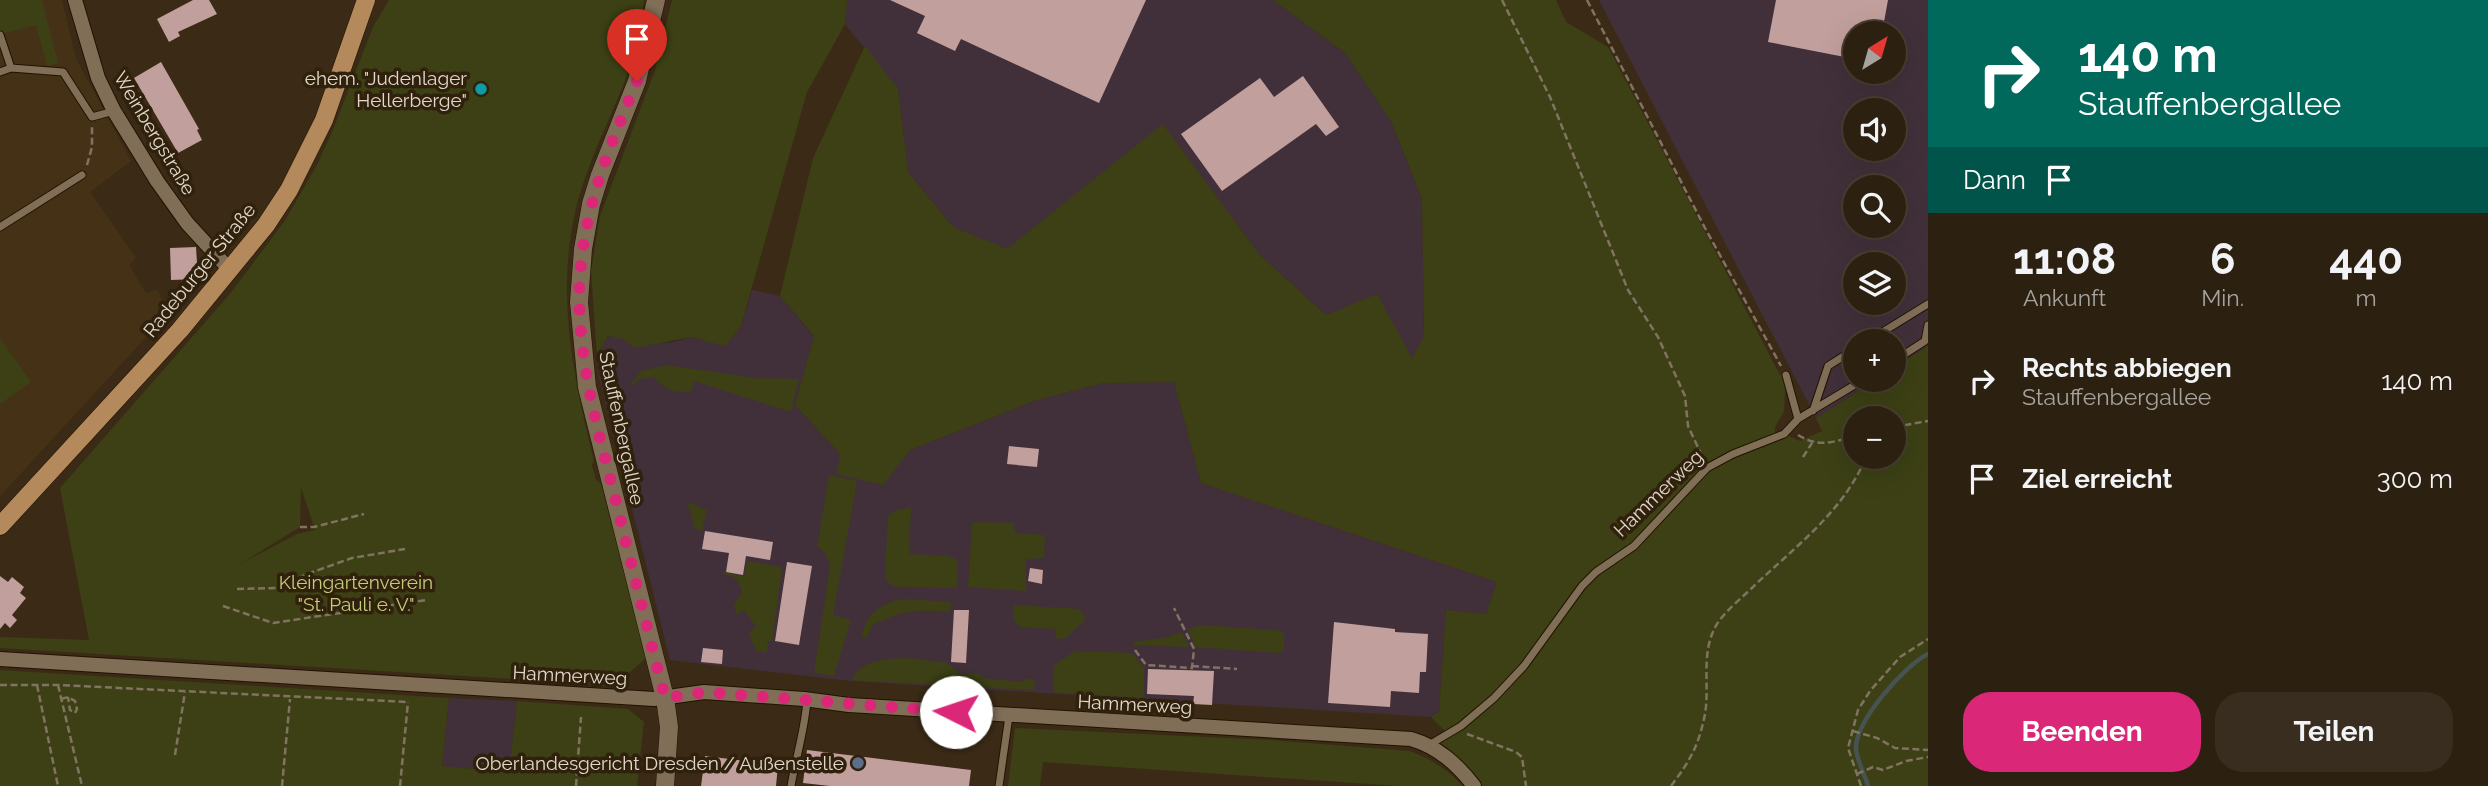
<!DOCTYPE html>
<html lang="de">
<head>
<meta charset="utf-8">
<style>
  body { margin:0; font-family:Raleway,sans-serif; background:#382d1e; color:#f1f3f6; height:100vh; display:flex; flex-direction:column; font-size:26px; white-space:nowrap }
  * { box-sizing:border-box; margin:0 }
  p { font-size:23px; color:#a6a39f }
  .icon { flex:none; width:38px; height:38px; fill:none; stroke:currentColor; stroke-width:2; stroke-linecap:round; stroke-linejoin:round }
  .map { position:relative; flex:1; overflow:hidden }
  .side { display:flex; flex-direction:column; background:#2c2010; width:560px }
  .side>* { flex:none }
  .guide { background:#00695c; color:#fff; overflow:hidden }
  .needle { width:46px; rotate:37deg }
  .fabs { position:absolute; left:1843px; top:21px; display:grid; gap:14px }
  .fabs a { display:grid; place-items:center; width:63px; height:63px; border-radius:50%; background:#2c2010; box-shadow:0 7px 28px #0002,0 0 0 2px #483e30; font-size:35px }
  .pin { position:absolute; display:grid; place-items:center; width:60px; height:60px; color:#fff; margin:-72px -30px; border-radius:50% 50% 50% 0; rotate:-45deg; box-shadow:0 0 7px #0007 }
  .pin .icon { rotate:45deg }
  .me { position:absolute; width:77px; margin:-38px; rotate:274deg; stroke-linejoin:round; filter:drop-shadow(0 0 5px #0008) }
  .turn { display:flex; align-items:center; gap:24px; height:147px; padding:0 35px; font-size:32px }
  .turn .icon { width:91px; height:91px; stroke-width:2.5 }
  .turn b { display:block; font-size:49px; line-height:60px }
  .then { display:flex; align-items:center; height:66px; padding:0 35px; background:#0003; gap:14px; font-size:26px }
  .eta { display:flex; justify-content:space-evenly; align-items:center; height:119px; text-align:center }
  .eta b { font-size:42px; font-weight:700; line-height:49px }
  .button { display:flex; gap:14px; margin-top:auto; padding:14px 35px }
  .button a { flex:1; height:80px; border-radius:28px; background:#db2777; color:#fff; font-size:28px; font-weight:700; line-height:80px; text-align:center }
  .button a+a { background:#382d1e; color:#f1f3f6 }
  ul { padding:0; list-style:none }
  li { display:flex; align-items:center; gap:21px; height:98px; padding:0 35px }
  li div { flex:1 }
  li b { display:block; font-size:26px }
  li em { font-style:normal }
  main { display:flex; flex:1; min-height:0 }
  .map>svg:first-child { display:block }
</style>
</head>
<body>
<main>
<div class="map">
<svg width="1928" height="786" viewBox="0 0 1928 786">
  <rect width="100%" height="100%" fill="#3b2b16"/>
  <path fill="#41303a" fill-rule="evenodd" d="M 847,0 L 1273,0 L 1345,53 L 1391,121 L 1422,199 L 1424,336 L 1412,359 L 1377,295 L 1326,315 L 1259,254 L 1163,125 L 1006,250 L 953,227 L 908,172 L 898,89 L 845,24 Z
    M 1599,0 L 1928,0 L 1928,346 L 1894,368 L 1894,341 L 1855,341 L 1855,380 L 1876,380 L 1816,418 ZM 1855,33 L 1894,33 L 1894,72 L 1855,72 ZM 1855,110 L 1894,110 L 1894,149 L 1855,149 ZM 1855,187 L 1894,187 L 1894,226 L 1855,226 ZM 1855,264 L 1894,264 L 1894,303 L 1855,303 Z
    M 752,290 L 780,296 L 814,337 L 795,405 L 840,454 L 882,485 L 910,450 L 1037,400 L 1103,383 L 1174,382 L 1201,483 L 1497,582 L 1486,614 L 1446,610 L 1439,711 L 1431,717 L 851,681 L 670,660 L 599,377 L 597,356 L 608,336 L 669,343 L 691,337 L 725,345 L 741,326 Z
    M 449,698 L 517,701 L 509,772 L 442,766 Z"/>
  <path fill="#453216" d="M 0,0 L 62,0 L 76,59 L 131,161 L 90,192 L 136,258 L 129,265 L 146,293 L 157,290 L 169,312 L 0,496 Z"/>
  <path fill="#3c4014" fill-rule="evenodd" d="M 0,0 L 42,0 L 58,63 L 47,66 L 36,25 L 0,34 Z
    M 389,0 L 644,0 C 641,19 639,40 633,58 C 616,110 587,159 575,213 C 556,297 574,380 594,461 L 592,465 L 596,480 L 601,484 L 646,658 L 613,687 L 532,680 L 0,648 L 0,637 L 89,640 L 60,488 L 229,295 L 284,222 L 317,165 L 333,130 L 373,27 ZM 301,487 L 315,530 L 297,534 L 240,564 L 300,527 Z
    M 672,0 L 847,0 L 845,24 L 807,92 L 741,326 L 725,346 L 691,337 L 635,348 L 623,339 L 608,336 L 597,356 L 591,272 L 600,216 L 655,70 Z
    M 1273,0 L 1556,0 L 1566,22 L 1608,47 L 1780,375 L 1786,375 L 1784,411 L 1775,427 L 1775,437 L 1784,434 L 1800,441 L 1822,431 L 1816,418 L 1876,380 L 1894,380 L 1894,368 L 1928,346 L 1928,786 L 1474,786 L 1429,745 L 1448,734 L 1431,717 L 1439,711 L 1446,610 L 1486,614 L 1497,582 L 1201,483 L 1174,382 L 1103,383 L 1037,400 L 910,450 L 883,485 L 837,474 L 840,454 L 795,405 L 814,336 L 780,296 L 813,158 L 865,46 L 898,89 L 908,172 L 953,227 L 1007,249 L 1163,124 L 1259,254 L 1326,315 L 1377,294 L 1412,358 L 1424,336 L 1422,199 L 1391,121 L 1345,53 ZM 1855,418 L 1894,418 L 1894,457 L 1855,457 Z
    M 0,338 L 31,382 L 0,404 Z
    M 667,365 L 756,378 L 799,379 L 791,412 L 694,381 L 691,391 C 672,394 667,390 653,377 L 640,379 L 627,389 L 641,371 Z
    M 829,475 L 857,481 L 833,615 L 851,620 L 834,676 L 814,673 L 830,566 L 825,552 L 817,547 Z
    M 687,502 L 707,510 L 702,531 L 695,529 Z
    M 911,507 L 909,554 L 947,556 L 958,560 L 957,588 L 898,587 L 889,584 L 885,577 L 888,516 L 895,511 Z
    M 972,522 L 1014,523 L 1015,533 L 1045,535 L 1044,558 L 1026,559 L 1026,591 L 968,587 Z
    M 747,561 L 782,567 L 772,641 L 768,641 L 767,652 L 756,651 L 749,633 L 756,626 L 744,610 L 737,615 L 734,605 L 742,591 L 736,578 L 723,574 L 723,572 L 744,576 Z
    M 905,599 L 951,602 L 950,612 C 915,609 905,610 872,625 L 867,638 L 862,637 C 864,614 884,601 905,599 Z
    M 1014,605 L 1079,609 L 1085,617 L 1083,622 L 1064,639 L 1056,638 L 1055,629 L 1020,627 L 1013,619 Z
    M 1201,625 L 1277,630 L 1284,634 L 1284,649 L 1280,653 L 1195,647 L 1188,629 Z
    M 1182,632 L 1189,647 L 1134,645 L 1134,642 L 1163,638 Z
    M 1075,651 L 1132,653 L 1144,668 L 1144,698 L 1053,692 L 1054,665 Z
    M 909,658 L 947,663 L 960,673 L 980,674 L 981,678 L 1024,682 L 1024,679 L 1035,679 L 1034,690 L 851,680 C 863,658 887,659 909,658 Z
    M 0,670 L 449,698 L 442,766 L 509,772 L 517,701 L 628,709 L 644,722 L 637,786 L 0,786 Z
    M 1015,728 L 1269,740 L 1410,751 C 1431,759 1447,769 1463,786 L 1398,786 L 1043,762 L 1040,786 L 1008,786 Z"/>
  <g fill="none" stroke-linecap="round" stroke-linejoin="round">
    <path stroke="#465352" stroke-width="4.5" d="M 1868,786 C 1865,775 1857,761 1856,749 C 1855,721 1905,665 1928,654"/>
  </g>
  <path fill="#c19f9c" d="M 193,0 L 209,0 L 217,14 L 178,32 L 180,36 L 169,42 L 157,19 Z
    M 890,0 L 1146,0 L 1099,103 L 961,39 L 955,51 L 917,33 L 925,16 Z
    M 1776,0 L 1888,0 L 1882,33 L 1855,33 L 1855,59 L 1768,42 Z
    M 161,62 L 199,129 L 197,130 L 202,140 L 178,153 L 134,78 Z
    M 1303,76 L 1339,127 L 1326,136 L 1316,124 L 1222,191 L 1181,134 L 1260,78 L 1274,97 Z
    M 196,247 L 198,279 L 171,280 L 170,248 Z
    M 1009,446 L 1039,449 L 1037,467 L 1007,464 Z
    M 705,531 L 773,542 L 770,560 L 746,556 L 743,575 L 726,572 L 729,553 L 702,549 Z
    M 787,562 L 812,566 L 799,645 L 775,641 Z
    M 1030,568 L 1043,570 L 1042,584 L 1028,581 Z
    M 0,576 L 8,582 L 12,577 L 24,587 L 20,593 L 26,598 L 12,615 L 17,620 L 10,628 L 5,623 L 0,629 Z
    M 954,610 L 969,610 L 966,663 L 951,662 Z
    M 1334,622 L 1395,629 L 1395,632 L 1428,634 L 1426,672 L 1420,672 L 1419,693 L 1391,691 L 1390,707 L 1328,703 Z
    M 703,648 L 723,650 L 722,664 L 701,662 Z
    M 1148,669 L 1214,671 L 1212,705 L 1193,704 L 1194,696 L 1147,694 Z
    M 807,750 L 971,770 L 969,786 L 830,786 L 803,783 Z
    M 705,756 L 778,765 L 776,786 L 701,786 Z"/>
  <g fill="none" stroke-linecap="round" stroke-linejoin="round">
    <defs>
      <path id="service" d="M 0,35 L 11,68
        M 0,72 L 11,68 L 63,72 L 92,117 L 114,111
        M 0,227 L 82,175
        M 1868,341 L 1928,304
        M 1894,361 L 1925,341 L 1928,325
        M 1786,375 L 1798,419
        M 1813,411 L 1828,366 L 1855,349
        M 1429,745 L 1461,726 L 1494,698 L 1524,666 L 1582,586 L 1596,572 L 1634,546 L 1707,468 L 1733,454 L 1784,434 L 1798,419 L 1863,380
        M 791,786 C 796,757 805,729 807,700
        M 999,786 L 1009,716"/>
      <path id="minor" d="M 75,0 L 98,78 L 114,111 L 157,181 L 187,223 L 230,270
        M 0,659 L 654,699 L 704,692 L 804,699 L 849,705 L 1411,739 C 1438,747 1457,764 1474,786"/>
      <path id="secondary" d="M 656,0 L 637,81 L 600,175 L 591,204 L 583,249 L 579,302 L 587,387 L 665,698 L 669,727 L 665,786"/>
      <path id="primary" d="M 0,526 L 180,330 L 266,225 L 289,190 L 324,120 L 366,0"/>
    </defs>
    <use href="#service" stroke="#211301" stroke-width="9"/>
    <use href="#minor" stroke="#211301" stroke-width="16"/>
    <use href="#secondary" stroke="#211301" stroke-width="19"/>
    <use href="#primary" stroke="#211301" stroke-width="19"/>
    <path stroke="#807361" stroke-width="2.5" stroke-dasharray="7 3.5" stroke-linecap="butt" d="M 1502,0 L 1550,97 L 1628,290 L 1658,337 L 1685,396 L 1688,426 L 1703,458
      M 1587,0 L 1705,228 L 1781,366
      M 87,165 L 92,147 L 92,127
      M 1894,427 L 1928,421
      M 1798,435 C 1819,448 1833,442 1855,436
      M 1803,457 L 1812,443
      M 300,527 L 314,527 L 364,514
      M 237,589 L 276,588 L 307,574 L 352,558 L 405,549
      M 223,606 L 273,623 L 426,600
      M 1135,650 L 1146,665 L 1192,668 L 1194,649 L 1174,608
      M 1192,666 L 1237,669
      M 0,685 L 58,685 L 408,702
      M 37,685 L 58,786
      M 58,685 L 82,786
      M 61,699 L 68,697 L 75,701 L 77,709 L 75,713 L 70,710 L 68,697
      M 1853,731 L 1877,738 L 1895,748 L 1928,750
      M 1467,734 L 1516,752 L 1522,757 L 1526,786
      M 175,755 L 185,692
      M 1857,774 L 1873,767 L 1883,770 L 1906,761 L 1928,757
      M 282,786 L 290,699
      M 400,786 L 408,702
      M 576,786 L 581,717
      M 1671,786 C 1690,761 1699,745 1705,714 C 1710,684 1700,652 1717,624 C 1726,610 1743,597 1755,585 C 1796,546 1844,511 1866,457
      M 1861,786 L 1848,748 L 1858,710 L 1870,691 L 1900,657 L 1928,639"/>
    <use href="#service" stroke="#806e57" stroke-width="7"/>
    <use href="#minor" stroke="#806e57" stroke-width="14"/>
    <use href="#secondary" stroke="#806e57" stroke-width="18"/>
    <use href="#primary" stroke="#b4895c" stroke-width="18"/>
  </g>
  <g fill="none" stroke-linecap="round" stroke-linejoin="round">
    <path stroke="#db2777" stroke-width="12" stroke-dasharray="0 21.6" d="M 637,81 C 614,135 592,189 583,247 C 570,332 594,415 615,497 C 631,564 648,631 665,698 L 704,692 L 956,712"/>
  </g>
  <circle fill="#0f9aa8" stroke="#30210c" stroke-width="2.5" cx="481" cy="89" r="7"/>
  <circle fill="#5c6f8a" stroke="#30210c" stroke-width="2.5" cx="858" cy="763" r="7"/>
  <g text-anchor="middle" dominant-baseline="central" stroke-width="7" stroke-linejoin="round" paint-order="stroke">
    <g font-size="19" fill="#e1d7ca" stroke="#30210c" text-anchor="end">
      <text x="467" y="78">ehem. "Judenlager<tspan x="467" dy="22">Hellerberge"</tspan></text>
      <text x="844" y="763">Oberlandesgericht Dresden / Außenstelle</text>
    </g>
    <g font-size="19" fill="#e1d7ca" stroke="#30210c">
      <text transform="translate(155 133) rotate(59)">Weinbergstraße</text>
      <text transform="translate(199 270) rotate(-51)">Radeburger Straße</text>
      <text transform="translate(622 428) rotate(78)">Stauffenbergallee</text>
      <text transform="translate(1658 493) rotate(-44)">Hammerweg</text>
      <text transform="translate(570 675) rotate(3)">Hammerweg</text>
      <text transform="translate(1135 704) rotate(3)">Hammerweg</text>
    </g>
    <g font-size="19" fill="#c3cc7a" stroke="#30210c">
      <text x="356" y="582">Kleingartenverein<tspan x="356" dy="22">"St. Pauli e. V."</tspan></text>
    </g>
  </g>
</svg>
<div class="fabs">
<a><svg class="needle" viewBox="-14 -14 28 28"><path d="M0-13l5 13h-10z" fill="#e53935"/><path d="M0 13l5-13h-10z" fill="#a6a39f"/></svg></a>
<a><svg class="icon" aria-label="sound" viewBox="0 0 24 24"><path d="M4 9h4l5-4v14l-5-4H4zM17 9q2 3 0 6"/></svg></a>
<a><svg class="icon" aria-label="search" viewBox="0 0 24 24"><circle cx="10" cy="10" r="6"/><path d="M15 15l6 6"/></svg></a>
<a><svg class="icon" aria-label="layers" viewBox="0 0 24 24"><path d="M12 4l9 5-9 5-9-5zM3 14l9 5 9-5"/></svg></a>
<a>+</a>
<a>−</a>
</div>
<div class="pin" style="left:637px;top:81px;background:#d93025"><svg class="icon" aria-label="arrive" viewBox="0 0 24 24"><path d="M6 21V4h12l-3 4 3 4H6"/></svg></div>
<svg class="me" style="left:956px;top:712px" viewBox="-20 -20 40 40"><circle r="19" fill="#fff"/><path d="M0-13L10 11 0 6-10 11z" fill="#db2777"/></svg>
</div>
<section class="side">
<div class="guide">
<div class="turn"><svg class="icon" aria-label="right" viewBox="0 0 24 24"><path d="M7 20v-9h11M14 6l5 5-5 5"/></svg><div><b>140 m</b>Stauffenbergallee</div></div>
<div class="then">Dann<svg class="icon" aria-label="arrive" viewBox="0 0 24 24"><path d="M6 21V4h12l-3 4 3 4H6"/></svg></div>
</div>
<div class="eta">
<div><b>11:08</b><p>Ankunft</p></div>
<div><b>6</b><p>Min.</p></div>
<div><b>440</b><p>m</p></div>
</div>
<ul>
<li><svg class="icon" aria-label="right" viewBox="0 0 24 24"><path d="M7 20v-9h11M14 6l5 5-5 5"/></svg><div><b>Rechts abbiegen</b><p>Stauffenbergallee</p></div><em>140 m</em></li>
<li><svg class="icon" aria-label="arrive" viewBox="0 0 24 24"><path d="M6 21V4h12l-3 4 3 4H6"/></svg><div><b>Ziel erreicht</b></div><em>300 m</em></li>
</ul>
<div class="button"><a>Beenden</a><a>Teilen</a></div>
</section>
</main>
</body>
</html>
